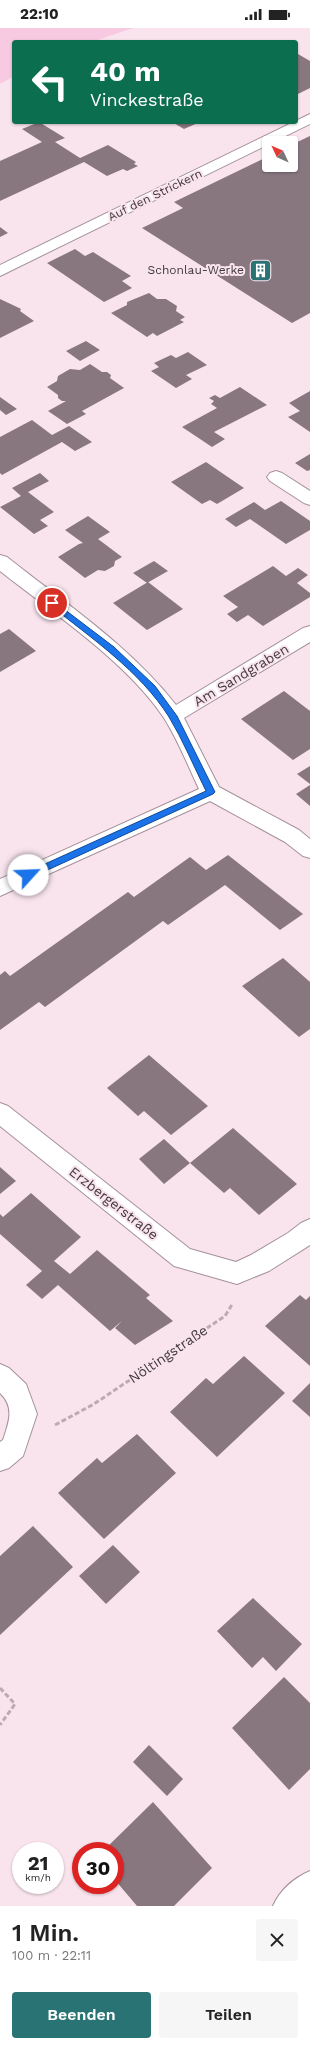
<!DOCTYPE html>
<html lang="de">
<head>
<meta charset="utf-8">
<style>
  body { margin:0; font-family:"Work Sans",sans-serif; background:#f6f6f6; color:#222; height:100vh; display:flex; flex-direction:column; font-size:15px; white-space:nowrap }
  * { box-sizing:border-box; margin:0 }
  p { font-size:13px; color:#767676 }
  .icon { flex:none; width:22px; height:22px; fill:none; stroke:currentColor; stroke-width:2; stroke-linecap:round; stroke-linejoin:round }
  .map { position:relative; height:1878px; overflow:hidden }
  .panel { display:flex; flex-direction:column; background:#fff; flex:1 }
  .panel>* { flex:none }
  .banner { position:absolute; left:12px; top:12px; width:286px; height:84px; border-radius:4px; box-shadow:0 1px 3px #0004; background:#0b6e4f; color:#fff; overflow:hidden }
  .needle { width:26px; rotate:314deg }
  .buttons { position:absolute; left:262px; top:108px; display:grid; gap:8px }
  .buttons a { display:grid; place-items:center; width:36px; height:36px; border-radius:4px; background:#fff; box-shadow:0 1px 3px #0004; font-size:20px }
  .speed { position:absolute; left:12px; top:1814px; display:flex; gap:8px; font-size:20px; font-weight:700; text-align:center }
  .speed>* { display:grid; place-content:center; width:52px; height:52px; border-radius:50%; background:#fff; box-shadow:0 1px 3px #0004; line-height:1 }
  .speed small { font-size:10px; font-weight:400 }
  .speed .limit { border:6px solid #d22; background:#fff; color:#111 }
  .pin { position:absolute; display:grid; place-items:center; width:34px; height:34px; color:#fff; margin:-17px; border:2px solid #fff; border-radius:50%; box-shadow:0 1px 4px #0007 }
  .me { position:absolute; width:44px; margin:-22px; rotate:65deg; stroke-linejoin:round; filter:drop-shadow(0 0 3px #0008) }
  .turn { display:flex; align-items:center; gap:14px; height:84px; padding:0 12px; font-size:18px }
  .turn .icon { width:52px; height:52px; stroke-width:2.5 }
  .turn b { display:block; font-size:28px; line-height:34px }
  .round { display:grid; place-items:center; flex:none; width:42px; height:42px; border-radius:4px; background:#f6f6f6 }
  .head { display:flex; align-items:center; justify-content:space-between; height:68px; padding:0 12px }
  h1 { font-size:24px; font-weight:600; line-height:30px }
  .action { display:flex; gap:8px; margin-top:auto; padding:8px 12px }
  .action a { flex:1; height:46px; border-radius:4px; background:#297375; color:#fff; font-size:16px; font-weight:600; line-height:46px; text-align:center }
  .action a+a { background:#f6f6f6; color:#222 }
  .status { display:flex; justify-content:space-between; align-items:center; height:28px; padding:0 20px; background:#fff; direction:ltr }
  .status svg { height:11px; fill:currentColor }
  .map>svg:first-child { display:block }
</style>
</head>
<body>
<div class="status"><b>22:10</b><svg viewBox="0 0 49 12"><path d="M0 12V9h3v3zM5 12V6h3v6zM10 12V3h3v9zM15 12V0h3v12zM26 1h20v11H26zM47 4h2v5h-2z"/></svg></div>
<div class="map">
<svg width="310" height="1878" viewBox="0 0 310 1878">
  <rect width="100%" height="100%" fill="#f9e4ee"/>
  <path fill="#f8cae1" d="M 0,0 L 133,0 L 92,14 L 14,14 L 14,48 L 0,56 Z"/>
  <path fill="#897780" d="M 298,26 L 310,33 L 310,60 L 296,67 L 296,27 Z
    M 39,94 L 65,110 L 55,114 L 80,130 L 108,117 L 136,134 L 134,136 L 138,138 L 127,143 L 123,141 L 107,148 L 84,134 L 0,173 L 0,133 L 42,114 L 22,101 Z
    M 172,94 L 200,94 L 184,101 Z
    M 310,108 L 310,285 L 292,295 L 142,200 L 183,180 L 174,174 L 269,128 L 269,137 L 291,137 L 291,117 Z
    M 0,199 L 8,205 L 0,209 Z
    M 75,221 L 85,228 L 93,224 L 131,248 L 122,253 L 132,260 L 104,274 L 47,235 Z
    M 149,265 L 157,271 L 166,271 L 177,278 L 176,283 L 185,289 L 180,292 L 184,294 L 157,308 L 153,305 L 147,309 L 111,285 L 127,277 L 127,274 Z
    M 0,271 L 17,279 L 21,281 L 20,283 L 34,293 L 0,310 Z
    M 86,313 L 100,322 L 80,333 L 66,323 Z
    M 188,324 L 207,337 L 186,347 L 192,351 L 176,360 L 151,343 L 159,339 L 154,335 L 171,327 L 176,330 Z
    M 90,336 L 102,344 L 107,344 L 111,347 L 110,350 L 124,360 L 82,383 L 86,386 L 67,396 L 48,383 L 66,373 L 62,373 L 58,370 L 58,367 L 47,359 L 57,353 L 58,348 L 70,341 L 80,342 Z
    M 240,359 L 267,377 L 214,404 L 225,411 L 212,419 L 182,399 L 217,380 L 211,376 L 214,373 L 209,370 L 215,367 L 220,370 Z
    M 310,363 L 310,404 L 288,389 L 300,383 L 289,375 Z
    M 0,369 L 17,381 L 6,387 L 0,382 Z
    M 32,392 L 52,407 L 69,398 L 92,414 L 75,423 L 62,414 L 2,447 L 0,445 L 0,409 Z
    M 310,426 L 310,442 L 307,443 L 295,435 Z
    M 206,434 L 222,445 L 244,460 L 217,476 L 210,472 L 202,476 L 171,454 Z
    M 40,445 L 49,453 L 28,464 L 54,484 L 40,492 L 48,498 L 34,506 L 0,479 L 21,468 L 12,460 Z
    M 281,473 L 310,493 L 310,502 L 286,516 L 250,491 L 236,499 L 225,491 L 254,474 L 265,482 Z
    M 88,488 L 110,504 L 98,511 L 122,529 L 115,533 L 114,538 L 105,543 L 98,542 L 85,550 L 58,529 L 79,516 L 83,515 L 65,502 Z
    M 154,533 L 168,543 L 147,555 L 133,545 Z
    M 273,538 L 286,548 L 298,540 L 308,547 L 297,555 L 310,565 L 310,569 L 263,598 L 248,587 L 237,594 L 227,586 L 238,579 L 223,568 Z
    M 148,554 L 183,581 L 147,602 L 113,575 Z
    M 9,601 L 36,623 L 0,644 L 0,606 Z
    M 284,663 L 310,683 L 310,721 L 293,732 L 241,691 Z
    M 310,738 L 310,756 L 297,746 Z
    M 310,757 L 310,778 L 296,766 Z
    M 228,827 L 303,886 L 280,902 L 225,857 L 168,897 L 163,893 L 45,979 L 39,974 L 0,1002 L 0,947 L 5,943 L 10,948 L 128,864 L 134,869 L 190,829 L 206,842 Z
    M 283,930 L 310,954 L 310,1001 L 299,1009 L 242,958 Z
    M 149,1027 L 208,1078 L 171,1107 L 144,1083 L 138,1088 L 107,1060 Z
    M 233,1100 L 297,1156 L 259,1187 L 230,1160 L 224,1165 L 190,1135 Z
    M 164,1111 L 190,1135 L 164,1156 L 139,1131 Z
    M 0,1139 L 16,1153 L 0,1166 Z
    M 31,1165 L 81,1209 L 54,1233 L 70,1246 L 97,1222 L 150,1267 L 146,1270 L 173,1293 L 135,1317 L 115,1300 L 122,1293 L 110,1303 L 58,1257 L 42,1271 L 26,1257 L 42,1243 L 0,1206 L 0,1186 L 3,1189 Z
    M 300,1267 L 306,1272 L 310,1268 L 310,1338 L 265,1298 Z
    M 244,1328 L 285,1365 L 217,1429 L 170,1384 L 206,1350 L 213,1356 Z
    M 310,1355 L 310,1389 L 292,1373 Z
    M 137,1406 L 176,1445 L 104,1511 L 58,1465 L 97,1430 L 102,1435 Z
    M 33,1498 L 73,1539 L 0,1607 L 0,1528 Z
    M 113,1517 L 140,1544 L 106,1576 L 79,1548 Z
    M 253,1570 L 302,1616 L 276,1643 L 263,1629 L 252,1640 L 217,1603 Z
    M 284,1649 L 310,1675 L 310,1741 L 289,1762 L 232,1700 Z
    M 149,1717 L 183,1751 L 167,1768 L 133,1734 Z
    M 153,1774 L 212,1840 L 174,1878 L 137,1878 L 115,1852 L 115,1823 L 103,1823 Z"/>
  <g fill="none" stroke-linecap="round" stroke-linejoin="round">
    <defs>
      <path id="minor" d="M 310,86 L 310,96 L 0,248 L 0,237 Z
        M 276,443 L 282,445 L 310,463 L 310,477 L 304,475 L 270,453 L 267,449 L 270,445 Z
        M 0,527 L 7,529 C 65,575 130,618 176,677 L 303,600 L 310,598 L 310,614 L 184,690 L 219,759 L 299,802 L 310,811 L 310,830 L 303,828 L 285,814 L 210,773 L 0,868 L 0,851 L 199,761 C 188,738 178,712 164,690 C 127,634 53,585 0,543 Z
        M 0,1075 L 8,1078 L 190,1221 L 236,1234 L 251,1227 L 288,1205 L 301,1195 L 310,1191 L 310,1217 L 269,1243 L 237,1256 L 174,1238 L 0,1098 Z
        M 0,1336 L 9,1340 L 26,1356 L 37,1386 L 23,1428 L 9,1440 L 0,1443 L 0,1414 L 3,1412 C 9,1394 15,1379 0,1365 Z
        M 310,1843 L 310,1878 L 273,1878 C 280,1862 294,1850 310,1843 Z"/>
    </defs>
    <use href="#minor" stroke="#a4919a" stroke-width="2"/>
    <path stroke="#bcabb3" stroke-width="3" stroke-dasharray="5 2.5" stroke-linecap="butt" d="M 55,1397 L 94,1376 L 225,1288 L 233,1275
      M 0,1660 L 15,1676 L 0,1697"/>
    <use href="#minor" fill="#fff" fill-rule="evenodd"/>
  </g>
  <path fill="#1a73e8" stroke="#114b97" d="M 52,572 L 114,619 L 155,658 L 177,688 L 215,764 L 213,766 L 28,851 L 25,850 L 25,845 L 206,763 C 194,739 183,712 169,689 C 140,643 91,610 50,577 L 48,575 Z"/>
  <defs>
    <symbol id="building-square" viewBox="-11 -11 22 22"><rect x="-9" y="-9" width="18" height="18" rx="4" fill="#297375" stroke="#f9e4ee"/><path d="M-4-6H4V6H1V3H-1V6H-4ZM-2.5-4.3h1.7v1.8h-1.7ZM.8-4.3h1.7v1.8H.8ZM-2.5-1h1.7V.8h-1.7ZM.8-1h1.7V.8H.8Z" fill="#fff"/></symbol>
  </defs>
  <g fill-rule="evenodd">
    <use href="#building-square" x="248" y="230" width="25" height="25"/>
  </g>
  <g text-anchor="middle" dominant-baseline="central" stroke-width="4" stroke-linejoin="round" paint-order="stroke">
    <g font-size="12" fill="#41393d" stroke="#f9e4ee">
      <text transform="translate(155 167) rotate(-26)">Auf den Strickern</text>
    </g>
    <g font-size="12" fill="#41393d" stroke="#f9e4ee" text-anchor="end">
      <text x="244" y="242">Schonlau-Werke</text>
    </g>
    <g font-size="14" fill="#41393d" stroke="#f9e4ee">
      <text transform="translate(241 647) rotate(-31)">Am Sandgraben</text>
      <text transform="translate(114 1175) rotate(38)">Erzbergerstraße</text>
      <text transform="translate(168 1326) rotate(-34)">Nöltingstraße</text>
    </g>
  </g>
</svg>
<div class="buttons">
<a><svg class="needle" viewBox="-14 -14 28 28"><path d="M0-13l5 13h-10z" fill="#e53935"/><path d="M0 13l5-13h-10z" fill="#767676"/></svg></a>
</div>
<div class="speed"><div>21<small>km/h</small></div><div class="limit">30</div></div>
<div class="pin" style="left:52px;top:575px;background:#d93025"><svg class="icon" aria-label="arrive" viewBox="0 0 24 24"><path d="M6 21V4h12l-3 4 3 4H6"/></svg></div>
<svg class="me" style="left:28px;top:847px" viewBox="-20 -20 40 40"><circle r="19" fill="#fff"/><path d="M0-13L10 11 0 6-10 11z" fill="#1a73e8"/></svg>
<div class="banner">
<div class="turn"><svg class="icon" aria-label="left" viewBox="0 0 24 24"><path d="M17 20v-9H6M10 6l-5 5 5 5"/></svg><div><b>40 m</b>Vinckestraße</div></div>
</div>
</div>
<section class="panel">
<div class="head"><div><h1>1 Min.</h1><p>100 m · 22:11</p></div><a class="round"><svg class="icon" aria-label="close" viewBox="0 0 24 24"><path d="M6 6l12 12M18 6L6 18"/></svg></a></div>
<div class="action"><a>Beenden</a><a>Teilen</a></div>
</section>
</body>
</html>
